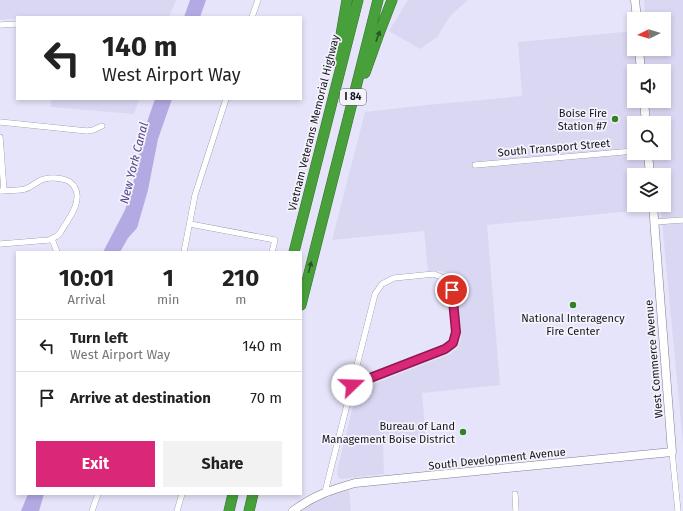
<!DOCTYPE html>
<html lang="en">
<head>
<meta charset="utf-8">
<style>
  body { margin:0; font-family:"Fira Sans",sans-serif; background:#f2f2f2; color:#222; height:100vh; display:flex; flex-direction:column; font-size:15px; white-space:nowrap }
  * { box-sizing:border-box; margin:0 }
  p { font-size:13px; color:#767676 }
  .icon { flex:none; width:22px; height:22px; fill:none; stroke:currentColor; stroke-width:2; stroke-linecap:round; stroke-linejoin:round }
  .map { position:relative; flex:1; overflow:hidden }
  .side { position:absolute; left:16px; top:251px; width:286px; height:244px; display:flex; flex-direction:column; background:#fff; border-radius:0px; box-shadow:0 2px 6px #0003 }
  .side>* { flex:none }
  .top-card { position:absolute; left:16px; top:16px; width:286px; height:84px; border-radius:0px; box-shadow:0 2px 6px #0003; background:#fff; color:#222; overflow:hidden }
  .needle { width:26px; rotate:265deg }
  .controls { position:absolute; left:627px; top:12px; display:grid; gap:8px }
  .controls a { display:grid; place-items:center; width:44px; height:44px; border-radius:0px; background:#fff; box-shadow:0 2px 6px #0003; font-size:20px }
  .pin { position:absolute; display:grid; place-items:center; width:34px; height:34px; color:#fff; margin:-17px; border:2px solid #fff; border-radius:50%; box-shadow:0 1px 4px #0007 }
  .me { position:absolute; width:44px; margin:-22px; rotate:69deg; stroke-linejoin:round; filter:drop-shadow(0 0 3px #0008) }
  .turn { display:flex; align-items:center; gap:14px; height:84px; padding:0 20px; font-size:18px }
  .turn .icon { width:52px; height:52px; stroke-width:2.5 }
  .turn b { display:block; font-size:28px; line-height:34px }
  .eta { display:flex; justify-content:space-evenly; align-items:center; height:68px; text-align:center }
  .eta b { font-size:24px; font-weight:700; line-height:28px }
  .action { display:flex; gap:8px; margin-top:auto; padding:8px 20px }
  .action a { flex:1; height:46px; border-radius:0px; background:#db2777; color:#fff; font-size:16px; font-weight:700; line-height:46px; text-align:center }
  .action a+a { background:#f2f2f2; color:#222 }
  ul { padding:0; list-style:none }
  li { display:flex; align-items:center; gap:12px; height:52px; padding:0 20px; border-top:1px solid #e0e0e0 }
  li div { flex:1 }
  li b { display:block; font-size:15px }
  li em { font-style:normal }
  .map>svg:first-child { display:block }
</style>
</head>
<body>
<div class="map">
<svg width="683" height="511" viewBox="0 0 683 511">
  <rect width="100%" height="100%" fill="#e6e4fa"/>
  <path fill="#dad7f3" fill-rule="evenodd" d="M 0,0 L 176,0 L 169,17 L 45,17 L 45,16 L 17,17 L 17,18 L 0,20 Z
    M 408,0 L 468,0 L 451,15 L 437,37 L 420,49 L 389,31 Z
    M 644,0 L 683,0 L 683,443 L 661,211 L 643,210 L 487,225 L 500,385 L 422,393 L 426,441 L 383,445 L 384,474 L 340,479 L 338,477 L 337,471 L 356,394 L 361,389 L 450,354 L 458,348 L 461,339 L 461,331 L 457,288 L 455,281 L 448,273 L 441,271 L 428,271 L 424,231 L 332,240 L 365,112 L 427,105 L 522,96 L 518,42 L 634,31 L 634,49 L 664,49 L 664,19 L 645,19 ZM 634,71 L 664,71 L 664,101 L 634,101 ZM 634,123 L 664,123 L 664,153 L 634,153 ZM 634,175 L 664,175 L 664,205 L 634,205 Z
    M 51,99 L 139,99 L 134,114 L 51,107 Z
    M 349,490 L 351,511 L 301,511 L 311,504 L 330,495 Z"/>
  <path fill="#b3aae3" d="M 190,0 L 206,0 L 200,17 L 184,17 Z
    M 155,99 L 172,99 L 158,139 L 148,190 L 137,228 L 128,238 L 120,252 L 103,252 L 125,210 L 132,189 L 144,131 Z
    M 28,494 L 44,494 L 39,511 L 21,511 Z"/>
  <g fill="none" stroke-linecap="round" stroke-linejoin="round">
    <defs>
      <path id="street" d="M 252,17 L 258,0
        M 0,25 L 17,24
        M 0,122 L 87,131 L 93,130 L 102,126
        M 0,137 L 4,191
        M 475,165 L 634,151
        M 0,191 C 8,190 17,191 25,189 C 32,187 37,181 44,179 C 50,177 60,178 66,180 C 69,181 73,184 75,188 C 83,202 67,221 60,233 L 57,236 L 49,240 L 0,244
        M 654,222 L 683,220
        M 190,224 L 275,240 L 272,252
        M 52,239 L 57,252
        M 184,252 L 195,195 L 226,99
        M 672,452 L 678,511
        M 325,492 L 375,294 L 382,284 L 394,278 L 434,274 L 446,279 L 452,290 L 456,332 L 453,343 L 445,349 L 352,385
        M 515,494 L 516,511
        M 92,511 L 98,494
        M 177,511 L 182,494"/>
      <path id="secondary" d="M 635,0 L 637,19
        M 639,49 L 641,71
        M 644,101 L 646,123
        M 648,153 L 650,175
        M 293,511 C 314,495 331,490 355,483 L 672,452 L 653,205"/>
      <path id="highway" d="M 337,58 L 347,0
        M 365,73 L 380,31 L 392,0
        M 294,252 L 358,0
        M 301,305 L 378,0
        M 229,511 L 233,494
        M 249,511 L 253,494"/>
    </defs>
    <use href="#street" stroke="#817e92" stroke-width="6"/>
    <use href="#secondary" stroke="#817e92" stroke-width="9"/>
    <use href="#highway" stroke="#366f30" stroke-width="11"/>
    <use href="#street" stroke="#fff" stroke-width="5.5"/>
    <use href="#secondary" stroke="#fff" stroke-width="8"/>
    <use href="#highway" stroke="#48a03b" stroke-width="10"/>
  </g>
  <defs><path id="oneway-solid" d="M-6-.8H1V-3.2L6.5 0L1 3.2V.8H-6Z"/></defs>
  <g fill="#2c542a">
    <use href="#oneway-solid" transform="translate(378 36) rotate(-70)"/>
    <use href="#oneway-solid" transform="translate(310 267) rotate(-76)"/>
  </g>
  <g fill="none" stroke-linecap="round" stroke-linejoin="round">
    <defs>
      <path id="route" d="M 352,385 L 445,349 L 453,343 L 456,332 L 452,290"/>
    </defs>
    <use href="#route" stroke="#8e194d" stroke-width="10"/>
    <use href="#route" stroke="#db2777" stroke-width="7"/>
  </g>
  <g fill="#348029" stroke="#f4f3fc" stroke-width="1.5">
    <circle cx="615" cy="119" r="4"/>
    <circle cx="573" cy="305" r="4"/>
    <circle cx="463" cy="432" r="4"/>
  </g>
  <g text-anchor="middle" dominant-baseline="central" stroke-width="3.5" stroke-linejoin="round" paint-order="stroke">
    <rect fill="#f4f3fc" stroke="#595860" stroke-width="1" x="340" y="89" width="26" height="16" rx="3"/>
    <g font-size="10" font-weight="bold" fill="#16151d">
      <text x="353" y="97">I 84</text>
    </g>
    <g font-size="11" fill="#16151d" stroke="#f4f3fc" text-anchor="end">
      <text x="607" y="113">Boise Fire<tspan x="607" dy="13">Station #7</tspan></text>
      <text x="573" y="318" text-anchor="middle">National Interagency<tspan x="573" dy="13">Fire Center</tspan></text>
      <text x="455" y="426">Bureau of Land<tspan x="455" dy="13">Management Boise District</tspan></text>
    </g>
    <g font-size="11" fill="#16151d" stroke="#f4f3fc">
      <text transform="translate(314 123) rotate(-76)">Vietnam Veterans Memorial Highway</text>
      <text transform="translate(554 148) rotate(-5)">South Transport Street</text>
      <text transform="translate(654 359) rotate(-95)">West Commerce Avenue</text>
      <text transform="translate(497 459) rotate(-6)">South Development Avenue</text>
    </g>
    <g font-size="12" font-style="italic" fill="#56478c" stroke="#f4f3fc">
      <text transform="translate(134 163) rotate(-76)">New York Canal</text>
    </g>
  </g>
</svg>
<div class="controls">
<a><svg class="needle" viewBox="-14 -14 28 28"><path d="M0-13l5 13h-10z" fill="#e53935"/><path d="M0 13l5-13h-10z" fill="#767676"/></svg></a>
<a><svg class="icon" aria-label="sound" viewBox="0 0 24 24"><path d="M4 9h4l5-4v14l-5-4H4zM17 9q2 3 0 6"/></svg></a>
<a><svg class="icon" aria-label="search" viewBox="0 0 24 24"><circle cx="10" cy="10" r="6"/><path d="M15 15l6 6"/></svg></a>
<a><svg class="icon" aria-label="layers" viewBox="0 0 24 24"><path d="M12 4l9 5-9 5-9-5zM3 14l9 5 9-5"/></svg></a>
</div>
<div class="pin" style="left:452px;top:290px;background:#d93025"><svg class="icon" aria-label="arrive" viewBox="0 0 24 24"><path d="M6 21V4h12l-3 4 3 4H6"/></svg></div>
<svg class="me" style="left:352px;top:385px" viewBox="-20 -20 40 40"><circle r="19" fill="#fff"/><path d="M0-13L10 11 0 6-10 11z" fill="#db2777"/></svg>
<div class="top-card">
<div class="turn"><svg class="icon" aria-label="left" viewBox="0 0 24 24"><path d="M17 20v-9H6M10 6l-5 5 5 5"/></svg><div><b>140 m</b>West Airport Way</div></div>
</div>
<section class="side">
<div class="eta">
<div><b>10:01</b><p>Arrival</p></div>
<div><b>1</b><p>min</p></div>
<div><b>210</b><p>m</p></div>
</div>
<ul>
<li><svg class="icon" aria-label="left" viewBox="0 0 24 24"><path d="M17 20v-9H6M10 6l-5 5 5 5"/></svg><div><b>Turn left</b><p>West Airport Way</p></div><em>140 m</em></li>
<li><svg class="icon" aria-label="arrive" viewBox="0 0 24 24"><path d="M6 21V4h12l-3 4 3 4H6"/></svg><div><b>Arrive at destination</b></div><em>70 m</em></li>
</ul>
<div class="action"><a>Exit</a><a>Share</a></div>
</section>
</div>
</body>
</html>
